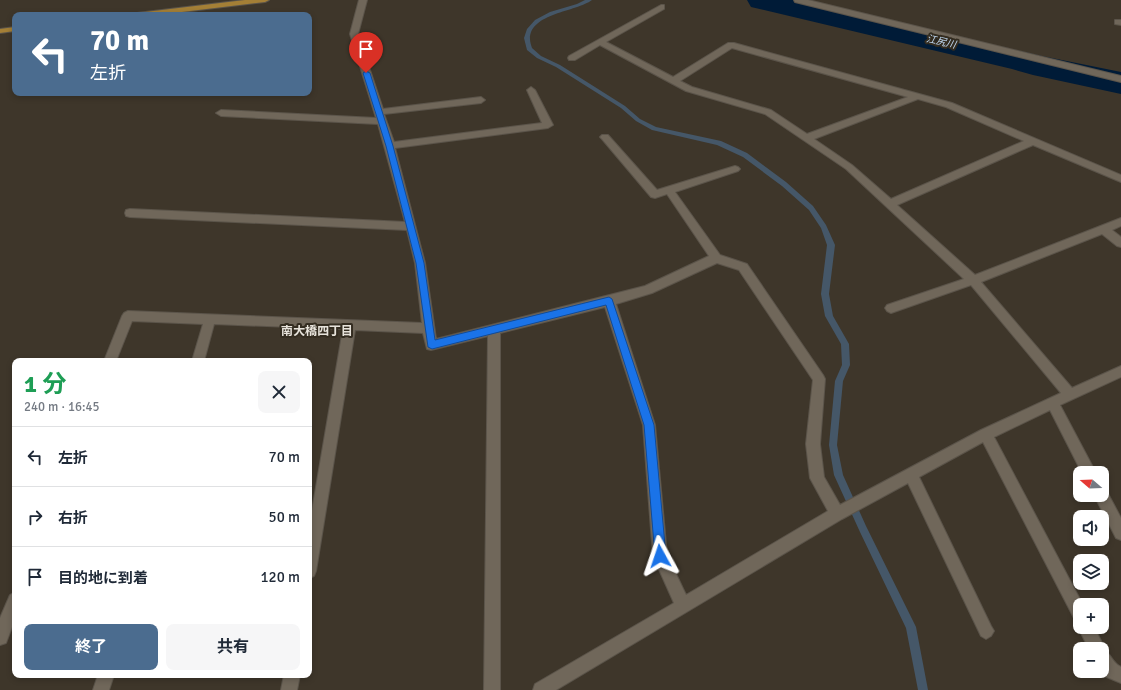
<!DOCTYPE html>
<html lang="ja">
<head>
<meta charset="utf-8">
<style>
  body { margin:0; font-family:Signika,"Noto Sans JP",sans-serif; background:#f6f6f7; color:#1f2937; height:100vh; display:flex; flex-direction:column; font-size:15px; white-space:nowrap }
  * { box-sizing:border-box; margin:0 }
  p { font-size:13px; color:#747a83 }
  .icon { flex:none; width:22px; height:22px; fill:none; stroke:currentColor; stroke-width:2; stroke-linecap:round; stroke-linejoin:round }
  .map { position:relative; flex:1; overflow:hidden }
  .details { position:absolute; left:12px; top:358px; width:300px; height:320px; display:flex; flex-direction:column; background:#fff; border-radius:8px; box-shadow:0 2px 6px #0003 }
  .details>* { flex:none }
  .hud { position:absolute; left:12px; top:12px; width:300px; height:84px; border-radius:8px; box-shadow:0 2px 6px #0003; background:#4b6c8f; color:#fff; overflow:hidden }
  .needle { width:26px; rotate:289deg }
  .tools { position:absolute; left:1073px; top:466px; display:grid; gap:8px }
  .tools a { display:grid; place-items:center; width:36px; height:36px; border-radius:8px; background:#fff; box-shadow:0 2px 6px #0003; font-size:20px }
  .pin { position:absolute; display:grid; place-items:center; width:34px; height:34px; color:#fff; margin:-41px -17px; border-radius:50% 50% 50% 0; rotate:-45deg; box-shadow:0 0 4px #0007 }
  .pin .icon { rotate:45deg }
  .me { position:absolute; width:44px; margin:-22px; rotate:355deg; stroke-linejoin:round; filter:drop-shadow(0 0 3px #0008) }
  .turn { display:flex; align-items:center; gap:14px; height:84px; padding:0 12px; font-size:18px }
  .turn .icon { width:52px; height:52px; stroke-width:2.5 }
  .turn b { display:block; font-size:28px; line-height:34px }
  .round { display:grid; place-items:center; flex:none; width:42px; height:42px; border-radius:8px; background:#f6f6f7 }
  .headline { display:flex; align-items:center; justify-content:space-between; height:68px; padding:0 12px }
  h1 { font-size:24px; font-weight:700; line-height:30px; color:#1e9e55 }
  .button { display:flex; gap:8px; margin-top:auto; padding:8px 12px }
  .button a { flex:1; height:46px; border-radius:8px; background:#4b6c8f; color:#fff; font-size:16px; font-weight:700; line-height:46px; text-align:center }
  .button a+a { background:#f6f6f7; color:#1f2937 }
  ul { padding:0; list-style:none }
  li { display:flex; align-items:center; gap:12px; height:60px; padding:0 12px; border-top:1px solid #e0e1e3 }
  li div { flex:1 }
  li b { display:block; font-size:15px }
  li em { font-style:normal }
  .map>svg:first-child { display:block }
</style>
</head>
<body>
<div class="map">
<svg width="1121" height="690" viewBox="0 0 1121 690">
  <rect width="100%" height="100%" fill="#3e362a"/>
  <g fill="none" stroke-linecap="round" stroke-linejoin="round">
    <path fill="#455768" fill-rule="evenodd" d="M 585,0 L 592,0 C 576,12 530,13 530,39 C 530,42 531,45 532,48 L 541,56 L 560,65 L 625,106 L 640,119 L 656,127 L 721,141 L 747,153 L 786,182 L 813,206 L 826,225 L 835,245 L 829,294 L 833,316 L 849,344 L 850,365 L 843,381 L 837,445 L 843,475 L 866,526 L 916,627 L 928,690 L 918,690 L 906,628 L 860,532 L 834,475 L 829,445 L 835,381 L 842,365 L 841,344 L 825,316 L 821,294 L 827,245 L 821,228 L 809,210 L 782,186 L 743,157 L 717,145 L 652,130 L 636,121 L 621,108 L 556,67 L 537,58 L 527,50 L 524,38 L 527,29 L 535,20 L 550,12 L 577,4 Z"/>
    <path fill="#001b37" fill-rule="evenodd" d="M 747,0 L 802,0 L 1042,56 L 1121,72 L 1121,94 L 1033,75 L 1012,69 L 751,7 Z"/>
    <defs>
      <path id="minor" d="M 359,0 L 367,0 L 358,34 L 383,109 L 481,97 L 485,100 L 481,103 L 384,114 L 394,142 L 542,123 L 527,90 L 531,87 L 535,90 L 553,125 L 548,128 L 395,148 L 425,263 L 436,339 L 645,286 L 709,256 L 667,194 L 655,198 L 651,197 L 602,139 L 600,137 L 602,135 L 608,135 L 657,190 L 735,166 L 738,167 L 740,169 L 738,171 L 675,192 L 720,255 L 747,264 L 823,375 L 825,379 L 820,444 L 824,477 L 840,505 L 981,430 L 1061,393 L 971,285 L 891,313 L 887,311 L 885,308 L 887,305 L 964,279 L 846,169 L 765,114 L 686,91 L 600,45 L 575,60 L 569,60 L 568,58 L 569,56 L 661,5 L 664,5 L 664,9 L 606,42 L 673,77 L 728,43 L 734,43 L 952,103 L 1121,175 L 1121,182 L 1033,145 L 897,205 L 975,275 L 1121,218 L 1121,226 L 1112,230 L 1121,237 L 1121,247 L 1117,246 L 1102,234 L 981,282 L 1072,388 L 1121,366 L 1121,377 L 1060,405 L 1096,473 L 1082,473 L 1050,410 L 994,437 L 1083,605 L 1080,605 L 1080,623 L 1075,620 L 983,442 L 919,477 L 991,626 L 994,631 L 991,636 L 986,639 L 981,636 L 908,483 L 842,519 L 556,690 L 533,690 L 535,684 L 674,603 L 653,556 L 643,425 L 605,307 L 500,333 L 500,690 L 484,690 L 488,336 L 431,350 L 427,349 L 423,333 L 355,330 L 316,571 L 314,576 L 309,578 L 309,528 L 343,329 L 214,324 L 204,361 L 192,361 L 203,324 L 132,321 L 116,361 L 104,361 L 122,316 L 124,313 L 128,311 L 422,323 L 415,263 L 407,230 L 130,217 L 126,216 L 125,213 L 126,210 L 130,209 L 405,222 L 378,124 L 221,116 L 216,113 L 221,110 L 376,118 L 350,34 ZM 732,48 L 908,97 L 807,134 L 771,110 L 692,87 L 680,81 ZM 918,99 L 946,107 L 1024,141 L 891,199 L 852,165 L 814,139 ZM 717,263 L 739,270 L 813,380 L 806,444 L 810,478 L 828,511 L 686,595 L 667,555 L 655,425 L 616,304 L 652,293 Z
        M 794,0 L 808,0 L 1121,76 L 1121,82 L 795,2 Z
        M 1115,20 L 1121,20 L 1121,25 L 1115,24 Z
        M 1102,489 L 1106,490 L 1121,518 L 1121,540 L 1116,538 L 1094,495 L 1102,495 Z
        M 15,592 L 15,619 L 6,643 L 0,645 L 0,618 L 10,595 Z
        M 1080,623 L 1080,627 L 1094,627 L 1105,649 L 1104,651 C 1112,654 1111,662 1121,667 L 1121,683 L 1102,675 L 1100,671 L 1102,671 L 1102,649 L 1089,649 L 1078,627 Z
        M 98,675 L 114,675 L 109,690 L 93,690 Z
        M 284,675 L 300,675 L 297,690 L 281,690 Z"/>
      <path id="primary" d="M 245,0 L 269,0 L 265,2 L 157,15 L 133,15 L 137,13 Z
        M 15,27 L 15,31 L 0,33 L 0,29 Z"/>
    </defs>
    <use href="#minor" stroke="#5b544a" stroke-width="2"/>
    <use href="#primary" stroke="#5b544a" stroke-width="2"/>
    <use href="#minor" fill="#70675a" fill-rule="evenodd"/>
    <use href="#primary" fill="#a47f36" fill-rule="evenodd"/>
  </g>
  <path fill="#1a73e8" stroke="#114b97" d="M 366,71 L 370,73 L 393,146 L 424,263 L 435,340 L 609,297 L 612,299 L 654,425 L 666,556 L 664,560 L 660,561 L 657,560 L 655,556 L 644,425 L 606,305 L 432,349 L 428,347 L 416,263 L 386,146 L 363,73 Z"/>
  <g text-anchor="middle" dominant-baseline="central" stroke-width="4" stroke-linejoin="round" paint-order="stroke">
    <g font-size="10" font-style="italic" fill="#c0d9f3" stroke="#332c20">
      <text transform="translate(941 42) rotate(13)">江尻川</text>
    </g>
    <g font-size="12" font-weight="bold" fill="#e7e3db" stroke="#332c20">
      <text x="317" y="331">南大橋四丁目</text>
    </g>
  </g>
</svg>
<div class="tools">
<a><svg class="needle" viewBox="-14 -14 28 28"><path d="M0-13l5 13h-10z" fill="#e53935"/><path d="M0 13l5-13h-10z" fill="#747a83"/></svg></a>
<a><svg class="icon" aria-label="sound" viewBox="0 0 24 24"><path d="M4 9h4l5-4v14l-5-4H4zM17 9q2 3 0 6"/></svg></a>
<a><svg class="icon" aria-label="layers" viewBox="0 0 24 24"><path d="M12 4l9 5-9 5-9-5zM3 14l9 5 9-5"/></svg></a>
<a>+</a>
<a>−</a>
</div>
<div class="pin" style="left:366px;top:73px;background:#d93025"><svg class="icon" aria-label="arrive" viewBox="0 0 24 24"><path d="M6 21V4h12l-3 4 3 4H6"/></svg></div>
<svg class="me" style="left:660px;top:556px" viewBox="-20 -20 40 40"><path d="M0-17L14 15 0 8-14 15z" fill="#1a73e8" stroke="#fff" stroke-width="4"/></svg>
<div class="hud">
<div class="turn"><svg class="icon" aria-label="left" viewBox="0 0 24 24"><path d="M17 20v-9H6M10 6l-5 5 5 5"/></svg><div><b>70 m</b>左折</div></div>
</div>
<section class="details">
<div class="headline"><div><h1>1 分</h1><p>240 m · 16:45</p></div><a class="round"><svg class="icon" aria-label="close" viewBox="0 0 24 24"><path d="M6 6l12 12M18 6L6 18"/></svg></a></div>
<ul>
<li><svg class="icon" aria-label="left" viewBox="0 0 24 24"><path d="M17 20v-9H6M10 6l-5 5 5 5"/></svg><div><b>左折</b></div><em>70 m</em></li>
<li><svg class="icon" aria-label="right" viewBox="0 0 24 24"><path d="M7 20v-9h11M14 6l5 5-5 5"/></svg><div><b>右折</b></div><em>50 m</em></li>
<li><svg class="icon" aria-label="arrive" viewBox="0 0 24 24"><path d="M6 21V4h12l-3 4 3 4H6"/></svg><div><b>目的地に到着</b></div><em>120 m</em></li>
</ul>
<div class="button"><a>終了</a><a>共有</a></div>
</section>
</div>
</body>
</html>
